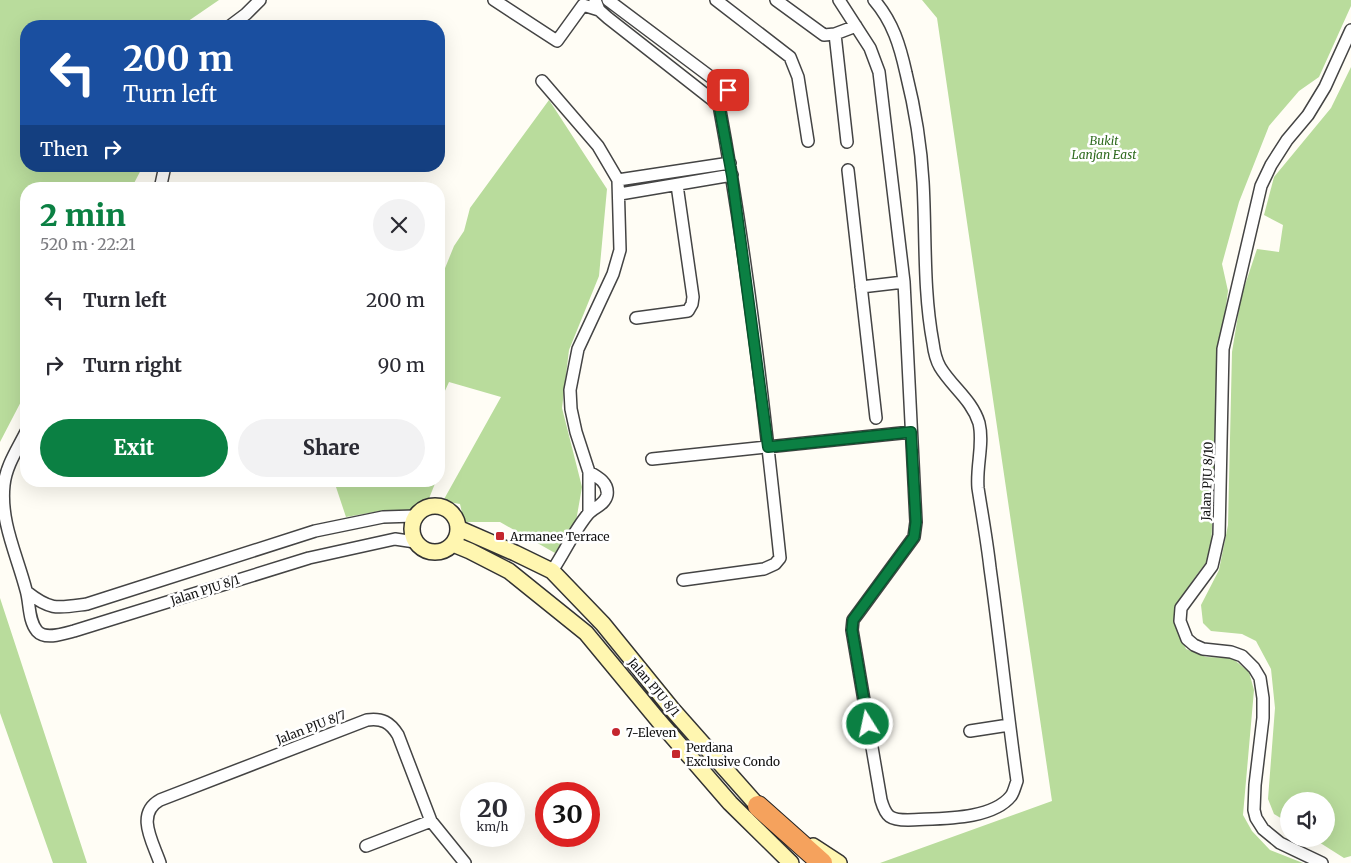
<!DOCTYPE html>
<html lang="en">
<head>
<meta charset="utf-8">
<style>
  body { margin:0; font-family:Merriweather,serif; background:#f2f2f3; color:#2b2b33; height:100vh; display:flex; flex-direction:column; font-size:19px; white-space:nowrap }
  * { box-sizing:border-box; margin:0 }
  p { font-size:16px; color:#7c7c81 }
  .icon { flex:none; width:28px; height:28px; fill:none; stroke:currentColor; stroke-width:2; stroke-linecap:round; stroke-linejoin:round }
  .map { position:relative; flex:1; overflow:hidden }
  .details { position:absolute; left:20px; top:182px; width:425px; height:305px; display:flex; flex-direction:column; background:#fff; border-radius:20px; box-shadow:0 5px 20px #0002 }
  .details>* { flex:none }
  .banner { position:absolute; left:20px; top:20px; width:425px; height:152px; border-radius:20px; box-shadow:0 5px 20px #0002; background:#1a4fa0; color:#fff; overflow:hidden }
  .fabs { position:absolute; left:1280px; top:792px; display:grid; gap:10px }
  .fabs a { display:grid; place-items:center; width:55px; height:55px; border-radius:50%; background:#fff; box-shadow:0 5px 20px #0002; font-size:25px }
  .speed { position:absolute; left:460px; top:782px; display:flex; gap:10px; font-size:25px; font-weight:700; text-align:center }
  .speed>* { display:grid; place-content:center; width:65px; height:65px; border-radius:50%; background:#fff; box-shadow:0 5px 20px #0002; line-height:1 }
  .speed small { font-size:12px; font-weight:400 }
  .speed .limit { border:8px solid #d22; background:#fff; color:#111 }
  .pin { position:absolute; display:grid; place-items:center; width:42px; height:42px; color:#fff; margin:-21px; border-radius:10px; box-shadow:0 2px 8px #0006 }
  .me { position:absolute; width:55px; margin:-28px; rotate:350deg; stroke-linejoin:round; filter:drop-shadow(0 0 4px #0008) }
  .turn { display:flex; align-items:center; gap:18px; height:105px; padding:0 20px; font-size:22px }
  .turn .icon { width:65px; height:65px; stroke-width:2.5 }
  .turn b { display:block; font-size:35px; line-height:42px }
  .then { display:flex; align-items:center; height:48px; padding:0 20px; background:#0003; gap:10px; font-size:19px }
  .round { display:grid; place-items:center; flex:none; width:52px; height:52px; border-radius:26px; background:#f2f2f3 }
  .overview { display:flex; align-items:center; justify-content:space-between; height:85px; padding:0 20px }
  h1 { font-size:30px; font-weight:800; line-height:38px; color:#0b8043 }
  .cta { display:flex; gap:10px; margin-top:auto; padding:10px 20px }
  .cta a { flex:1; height:58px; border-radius:30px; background:#0b8043; color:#fff; font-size:20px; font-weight:800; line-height:58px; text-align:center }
  .cta a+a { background:#f2f2f3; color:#2b2b33 }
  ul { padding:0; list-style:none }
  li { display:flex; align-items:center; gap:15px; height:65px; padding:0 20px }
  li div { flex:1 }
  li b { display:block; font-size:19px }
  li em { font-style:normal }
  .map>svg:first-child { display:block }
</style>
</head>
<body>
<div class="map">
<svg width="1351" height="863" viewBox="0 0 1351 863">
  <rect width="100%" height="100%" fill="#fffdf5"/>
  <path fill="#b9dc9c" d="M 0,0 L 219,0 L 181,26 L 26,26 L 26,166 L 143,166 L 131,189 L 26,189 L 26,392 L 0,442 Z
    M 922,0 L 1351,0 L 1351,6 L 1319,77 L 1299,91 L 1269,126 L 1239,202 L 1222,264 L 1228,291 L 1217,375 L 1211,556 C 1196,576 1171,604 1178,631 C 1180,637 1184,643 1186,649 L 1206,657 L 1232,658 L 1249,672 L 1254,690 L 1243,815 L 1252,831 L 1270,850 L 1303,863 L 880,863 L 1052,801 L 937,18 Z
    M 1351,67 L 1351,856 L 1344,858 L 1314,839 L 1326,839 L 1326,801 L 1289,801 L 1289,823 L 1274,814 L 1268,799 L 1275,708 L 1271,669 L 1256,641 L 1242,634 L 1211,631 L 1203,623 L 1201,605 L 1219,570 L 1228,525 L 1232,352 L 1241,297 L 1257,249 L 1279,252 L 1283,225 L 1264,215 L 1274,177 L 1331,108 Z
    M 549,100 L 607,189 L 599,276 L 569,350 L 562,408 L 582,487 L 575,527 L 555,553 L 500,522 L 464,522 L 460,504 L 443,501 L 501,397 L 449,382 L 439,404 L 439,283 L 454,246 L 464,231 L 470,208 Z
    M 334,481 L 436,481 L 428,501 L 412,510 L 386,510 L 346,517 Z
    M 0,598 L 87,863 L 53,863 L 0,713 Z"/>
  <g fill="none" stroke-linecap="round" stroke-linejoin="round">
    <defs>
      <path id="street" d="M 494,0 L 557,41 L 583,5 L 599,10
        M 595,0 L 599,10 L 608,18 L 719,105 C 747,255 764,407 780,558 L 775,564 L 764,569 L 683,580
        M 608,0 L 728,90 L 729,94 L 719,105
        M 716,0 L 790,57 L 798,77 L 808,141
        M 776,0 L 824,35 L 835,34 L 856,26
        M 839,0 L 870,48 L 879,72 L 904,282 L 916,522 L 914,537 L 859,612 L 853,620 L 852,630 L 881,800 C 886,817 890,820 908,820 C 937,818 991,821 1011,796 C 1014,792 1015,786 1017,781 C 1007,710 1000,639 990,568 C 987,541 982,514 978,488 C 976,466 984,444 979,423 C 972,400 952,387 940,367 C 936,360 934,351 933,343 C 923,290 926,235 923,182 C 921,145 915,109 906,73 C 900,46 893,22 874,0
        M 230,26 L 246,14 L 260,0
        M 835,34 L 847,142
        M 542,81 L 598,146 L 618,180 L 620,250 L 613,274 L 578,349 L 570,390 L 571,409 L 576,432 L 589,472 L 589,513
        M 848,170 L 876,418
        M 618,180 L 730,163
        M 160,189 L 165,166
        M 620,194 L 732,175
        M 861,287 L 904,282
        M 636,318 L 688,311 L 692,304 L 693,297 L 677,185
        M 26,432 C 17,450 6,466 4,485 C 0,522 17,555 26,590 C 30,603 28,620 37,631 C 45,640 63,634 74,631 L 309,558 L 395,539 L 415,542
        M 652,459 L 911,432
        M 552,571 C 564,553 574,531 588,514 C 594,507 605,505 607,495 C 609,483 598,477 589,472
        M 27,592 C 51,611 58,608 87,604 L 315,531 L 383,517 L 415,516
        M 970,731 L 1009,725
        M 366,846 L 431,821
        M 160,863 C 153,842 135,814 160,800 L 367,720 C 382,718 390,722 398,735 L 431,821 L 465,863
        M 1322,863 L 1280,843 L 1263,829 L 1256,818 L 1254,810 L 1255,785 L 1263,718 L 1263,698 L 1260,678 L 1254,668 L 1242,656 L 1231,652 L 1203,649 L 1194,645 L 1187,639 L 1180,621 L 1181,608 L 1212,566 L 1219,535 L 1223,349 L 1261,186 L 1271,165 L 1287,140 L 1308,115 L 1325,87 L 1351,30"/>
      <path id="secondary" d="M412 529a23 23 0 1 1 46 0a23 23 0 1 1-46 0Z
        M 458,528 L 515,553 L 552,571 L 603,624 L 672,709 L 758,806 L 767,812
        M 453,544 L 470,551 L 509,571 L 586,633 L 658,720 L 730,803 L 791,863
        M 813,846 L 839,863"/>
      <path id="highway" d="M 758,806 L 822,863"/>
    </defs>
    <use href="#street" stroke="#444" stroke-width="14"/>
    <use href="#secondary" stroke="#333" stroke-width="18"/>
    <use href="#highway" stroke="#222" stroke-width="22"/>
    <use href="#street" stroke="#fff" stroke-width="11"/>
    <use href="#secondary" stroke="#fff6b0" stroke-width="15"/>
    <use href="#highway" stroke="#f5a25d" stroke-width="20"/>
  </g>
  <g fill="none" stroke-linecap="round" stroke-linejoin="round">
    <defs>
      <path id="route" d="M 728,90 L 729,94 L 719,105 L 732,176 L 768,447 L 911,432 L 916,522 L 914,537 L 853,620 L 852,630 L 868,724"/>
    </defs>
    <use href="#route" stroke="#07532c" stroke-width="12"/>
    <use href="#route" stroke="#0b8043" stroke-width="9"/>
  </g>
  <g fill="#c4262e" stroke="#fff" stroke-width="2">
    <rect x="495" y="531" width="10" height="10" rx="2.5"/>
    <circle cx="616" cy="732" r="5"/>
    <rect x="671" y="749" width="10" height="10" rx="2.5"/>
  </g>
  <g text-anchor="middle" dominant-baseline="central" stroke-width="5" stroke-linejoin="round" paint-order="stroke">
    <g font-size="12" font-style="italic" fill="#2f6b1f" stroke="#fff">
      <text x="1104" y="140">Bukit<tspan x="1104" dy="14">Lanjan East</tspan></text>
    </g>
    <g font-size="12" fill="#111" stroke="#fff">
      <text transform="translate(1207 481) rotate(-88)">Jalan PJU 8/10</text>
      <text transform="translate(205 590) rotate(-18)">Jalan PJU 8/1</text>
      <text transform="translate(654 687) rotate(50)">Jalan PJU 8/1</text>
      <text transform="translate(311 727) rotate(-21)">Jalan PJU 8/7</text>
    </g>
    <g font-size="12" fill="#111" stroke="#fff" text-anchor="start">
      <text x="510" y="536">Armanee Terrace</text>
      <text x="626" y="732">7-Eleven</text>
      <text x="686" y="747">Perdana<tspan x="686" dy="14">Exclusive Condo</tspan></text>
    </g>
  </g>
</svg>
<div class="fabs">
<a><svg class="icon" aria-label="sound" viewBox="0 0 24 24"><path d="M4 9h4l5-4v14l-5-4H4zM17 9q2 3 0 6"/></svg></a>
</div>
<div class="speed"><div>20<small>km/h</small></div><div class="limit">30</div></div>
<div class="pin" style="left:728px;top:90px;background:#d93025"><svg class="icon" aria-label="arrive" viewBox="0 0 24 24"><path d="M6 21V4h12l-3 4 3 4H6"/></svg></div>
<svg class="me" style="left:868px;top:724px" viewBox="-20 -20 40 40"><circle r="17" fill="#0b8043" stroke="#fff" stroke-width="3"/><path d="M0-11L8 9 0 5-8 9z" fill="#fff"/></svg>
<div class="banner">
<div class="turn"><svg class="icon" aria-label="left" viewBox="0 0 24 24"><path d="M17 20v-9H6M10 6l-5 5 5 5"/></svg><div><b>200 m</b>Turn left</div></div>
<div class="then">Then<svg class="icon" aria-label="right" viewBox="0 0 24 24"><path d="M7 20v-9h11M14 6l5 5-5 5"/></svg></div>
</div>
<section class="details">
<div class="overview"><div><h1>2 min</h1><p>520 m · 22:21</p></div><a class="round"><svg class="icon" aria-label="close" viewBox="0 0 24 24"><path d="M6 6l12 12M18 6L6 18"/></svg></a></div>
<ul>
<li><svg class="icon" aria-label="left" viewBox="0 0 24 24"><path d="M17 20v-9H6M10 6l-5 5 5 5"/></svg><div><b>Turn left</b></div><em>200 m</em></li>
<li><svg class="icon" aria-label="right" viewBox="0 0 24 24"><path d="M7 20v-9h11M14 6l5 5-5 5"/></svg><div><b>Turn right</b></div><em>90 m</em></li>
</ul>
<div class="cta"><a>Exit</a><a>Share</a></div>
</section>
</div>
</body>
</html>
